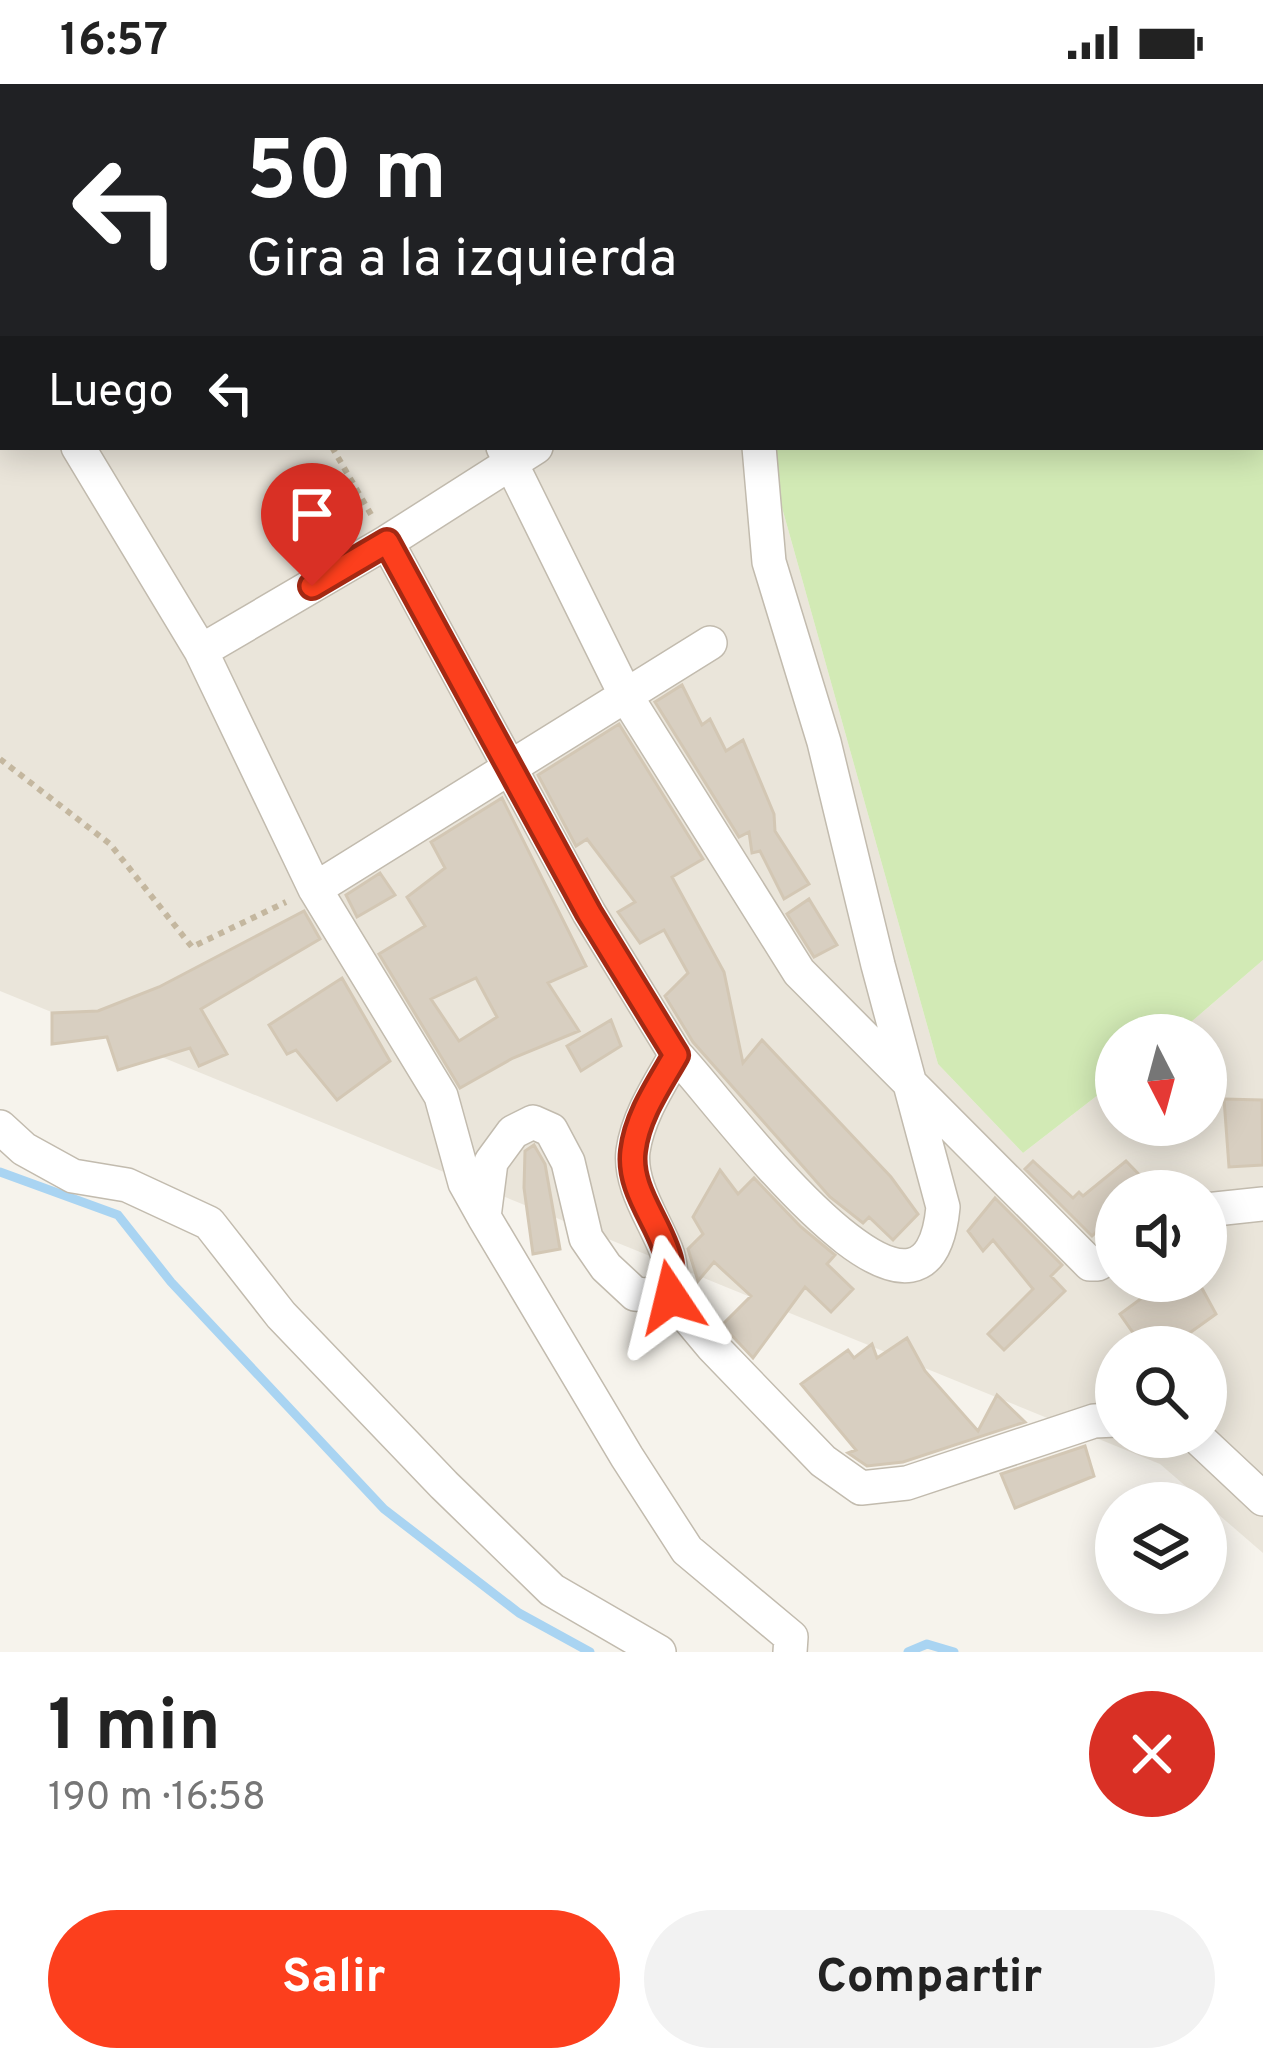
<!DOCTYPE html>
<html lang="es">
<head>
<meta charset="utf-8">
<style>
  body { margin:0; font-family:Overpass,sans-serif; background:#f2f2f2; color:#222; height:100vh; display:flex; flex-direction:column; font-size:45px; white-space:nowrap }
  * { box-sizing:border-box; margin:0 }
  p { font-size:39px; color:#767676 }
  .icon { flex:none; width:66px; height:66px; fill:none; stroke:currentColor; stroke-width:2; stroke-linecap:round; stroke-linejoin:round }
  .map { position:relative; height:1568px; overflow:hidden }
  .side { display:flex; flex-direction:column; background:#fff; flex:1 }
  .side>* { flex:none }
  .top-card { position:absolute; left:0px; top:0px; width:1263px; height:366px; box-shadow:0 6px 30px #0003; background:#202124; color:#fff; overflow:hidden }
  .needle { width:78px; rotate:174deg }
  .fabs { position:absolute; left:1095px; top:930px; display:grid; gap:24px }
  .fabs a { display:grid; place-items:center; width:132px; height:132px; border-radius:50%; background:#fff; box-shadow:0 6px 30px #0003; font-size:60px }
  .pin { position:absolute; display:grid; place-items:center; width:102px; height:102px; color:#fff; margin:-123px -51px; border-radius:50% 50% 50% 0; rotate:-45deg; box-shadow:0 0 12px #0007 }
  .pin .icon { rotate:45deg }
  .me { position:absolute; width:132px; margin:-66px; rotate:350deg; stroke-linejoin:round; filter:drop-shadow(0 0 9px #0008) }
  .turn { display:flex; align-items:center; gap:42px; height:252px; padding:0 48px; font-size:54px }
  .turn .icon { width:156px; height:156px; stroke-width:2.5 }
  .turn b { display:block; font-size:84px; line-height:102px }
  .then { display:flex; align-items:center; height:114px; padding:0 48px; background:#0003; gap:24px; font-size:45px }
  .round { display:grid; place-items:center; flex:none; width:126px; height:126px; border-radius:63px; background:#f2f2f2 }
  .summary { display:flex; align-items:center; justify-content:space-between; height:204px; padding:0 48px }
  h1 { font-size:72px; font-weight:700; line-height:90px }
  .action { display:flex; gap:24px; margin-top:auto; padding:24px 48px }
  .action a { flex:1; height:138px; border-radius:72px; background:#fc3f1d; color:#fff; font-size:48px; font-weight:700; line-height:138px; text-align:center }
  .action a+a { background:#f2f2f2; color:#222 }
  .status { display:flex; justify-content:space-between; align-items:center; height:84px; padding:0 60px; background:#fff; direction:ltr }
  .status svg { height:33px; fill:currentColor }
  .map>svg:first-child { display:block }
</style>
</head>
<body>
<div class="status"><b>16:57</b><svg viewBox="0 0 49 12"><path d="M0 12V9h3v3zM5 12V6h3v6zM10 12V3h3v9zM15 12V0h3v12zM26 1h20v11H26zM47 4h2v5h-2z"/></svg></div>
<div class="map">
<svg width="1263" height="1568" viewBox="0 0 1263 1568">
  <rect width="100%" height="100%" fill="#f6f3ec"/>
  <path fill="#eae5da" fill-rule="evenodd" d="M 0,0 L 918,0 L 3,3 L 3,363 L 765,363 L 938,980 L 1023,1069 L 1116,997 L 1116,1041 L 1206,1041 L 1206,951 L 1176,951 L 1263,876 L 1263,1469 L 1160,1380 L 0,907 ZM 1116,1107 L 1206,1107 L 1206,1197 L 1116,1197 ZM 1116,1263 L 1206,1263 L 1206,1353 L 1116,1353 Z"/>
  <path fill="#d2eab5" d="M 918,0 L 1263,0 L 1263,876 L 1176,951 L 1116,951 L 1116,997 L 1023,1069 L 938,980 L 765,363 L 1260,363 L 1260,3 L 918,3 Z"/>
  <g fill="none" stroke-linecap="round" stroke-linejoin="round">
    <path stroke="#a9d4f2" stroke-width="9" d="M 0,1088 L 118,1131 L 171,1198 L 384,1425 L 519,1529 L 590,1568
      M 908,1568 L 927,1560 L 954,1568"/>
  </g>
  <path fill="#d8cfc1" stroke="#d3c7b4" stroke-width="3" fill-rule="evenodd" d="M 682,601 L 702,641 L 710,635 L 726,667 L 743,656 L 774,730 L 775,747 L 809,800 L 784,815 L 760,767 L 752,769 L 749,748 L 739,753 L 655,618 Z
    M 619,640 L 703,775 L 672,793 L 724,888 L 743,979 L 762,956 L 891,1093 L 918,1130 L 893,1156 L 869,1133 L 863,1139 L 830,1113 L 693,958 L 665,912 L 688,889 L 664,846 L 640,859 L 618,828 L 635,818 L 587,755 L 576,762 L 538,691 Z
    M 502,714 L 586,882 L 548,899 L 579,947 L 513,974 L 460,1004 L 379,870 L 425,842 L 407,813 L 445,784 L 431,758 ZM 476,894 L 497,933 L 459,957 L 431,915 Z
    M 380,789 L 395,811 L 357,833 L 346,811 Z
    M 809,815 L 837,861 L 814,873 L 787,830 Z
    M 304,827 L 320,855 L 201,925 L 227,970 L 199,982 L 190,964 L 118,986 L 107,953 L 52,960 L 52,929 L 98,927 L 159,903 Z
    M 342,894 L 390,977 L 337,1016 L 296,966 L 287,970 L 269,941 Z
    M 611,936 L 621,962 L 581,987 L 567,962 Z
    M 1224,1015 L 1262,1016 L 1263,1081 L 1229,1083 Z
    M 534,1061 L 545,1080 L 560,1165 L 533,1170 L 524,1104 L 525,1067 Z
    M 1033,1077 L 1073,1114 L 1079,1108 L 1083,1112 L 1126,1077 L 1155,1107 L 1116,1107 L 1116,1129 L 1092,1152 L 1025,1085 Z
    M 720,1086 L 738,1110 L 754,1094 L 801,1143 L 835,1171 L 827,1180 L 853,1205 L 831,1228 L 805,1203 L 753,1274 L 722,1241 L 751,1212 L 714,1178 L 698,1197 L 688,1165 L 703,1150 L 693,1133 Z
    M 995,1114 L 1062,1181 L 1051,1192 L 1065,1207 L 1004,1266 L 988,1250 L 1033,1205 L 993,1156 L 983,1167 L 968,1147 Z
    M 1165,1197 L 1198,1197 L 1216,1230 L 1170,1263 L 1143,1263 L 1120,1230 Z
    M 907,1254 L 925,1287 L 978,1347 L 997,1311 L 1025,1338 L 903,1378 L 867,1382 L 848,1369 L 856,1366 L 801,1300 L 848,1266 L 854,1274 L 872,1260 L 877,1274 Z
    M 1085,1362 L 1094,1392 L 1015,1424 L 1001,1390 Z"/>
  <g fill="none" stroke-linecap="round" stroke-linejoin="round">
    <defs>
      <path id="minor" d="M 903,0 L 904,3
        M 0,245 L 3,249
        M 78,363 L 201,567 L 315,805 L 441,1012 L 465,1099 L 484,1133
        M 503,363 L 626,612 L 799,888 L 1090,1180 L 1098,1180 L 1116,1169
        M 759,363 L 769,478 L 824,658 L 878,881 L 943,1123 C 926,1307 710,1003 676,971 C 659,1001 638,1032 633,1067 C 629,1101 654,1135 666,1166 C 672,1181 671,1197 671,1213 L 635,1210 L 606,1183 L 586,1154 L 568,1078 L 551,1046 L 533,1038 L 513,1048 L 491,1078 L 484,1133 L 627,1373 L 687,1466 L 791,1553 L 790,1568
        M 387,458 L 589,829 L 676,971
        M 201,567 L 387,458 L 536,363
        M 315,805 L 710,559
        M 0,1043 L 24,1065 L 73,1092 L 127,1101 L 209,1139 L 281,1231 L 444,1401 L 552,1506 L 659,1568
        M 1206,1126 L 1263,1120
        M 671,1213 L 712,1262 L 823,1377 L 861,1404 L 907,1399 L 1094,1337 L 1116,1336
        M 1197,1353 L 1263,1415"/>
    </defs>
    <use href="#minor" stroke="#c2bbae" stroke-width="36"/>
    <path stroke="#c4b79f" stroke-width="6" stroke-dasharray="6 6" stroke-linecap="butt" d="M 78,0 L 81,3
      M 332,363 L 373,434
      M 0,675 L 110,760 L 192,863 L 286,818"/>
    <use href="#minor" stroke="#fff" stroke-width="33"/>
  </g>
  <g fill="none" stroke-linecap="round" stroke-linejoin="round">
    <defs>
      <path id="route" d="M 312,502 L 387,458 L 589,829 L 676,971 C 659,1001 637,1032 633,1067 C 628,1106 660,1139 669,1175 C 672,1187 671,1200 671,1213"/>
    </defs>
    <use href="#route" stroke="#a42913" stroke-width="30"/>
    <use href="#route" stroke="#fc3f1d" stroke-width="21"/>
  </g>
</svg>
<div class="fabs">
<a><svg class="needle" viewBox="-14 -14 28 28"><path d="M0-13l5 13h-10z" fill="#e53935"/><path d="M0 13l5-13h-10z" fill="#767676"/></svg></a>
<a><svg class="icon" aria-label="sound" viewBox="0 0 24 24"><path d="M4 9h4l5-4v14l-5-4H4zM17 9q2 3 0 6"/></svg></a>
<a><svg class="icon" aria-label="search" viewBox="0 0 24 24"><circle cx="10" cy="10" r="6"/><path d="M15 15l6 6"/></svg></a>
<a><svg class="icon" aria-label="layers" viewBox="0 0 24 24"><path d="M12 4l9 5-9 5-9-5zM3 14l9 5 9-5"/></svg></a>
</div>
<div class="pin" style="left:312px;top:502px;background:#d93025"><svg class="icon" aria-label="arrive" viewBox="0 0 24 24"><path d="M6 21V4h12l-3 4 3 4H6"/></svg></div>
<svg class="me" style="left:671px;top:1213px" viewBox="-20 -20 40 40"><path d="M0-17L14 15 0 8-14 15z" fill="#fc3f1d" stroke="#fff" stroke-width="4"/></svg>
<div class="top-card">
<div class="turn"><svg class="icon" aria-label="left" viewBox="0 0 24 24"><path d="M17 20v-9H6M10 6l-5 5 5 5"/></svg><div><b>50 m</b>Gira a la izquierda</div></div>
<div class="then">Luego<svg class="icon" aria-label="left" viewBox="0 0 24 24"><path d="M17 20v-9H6M10 6l-5 5 5 5"/></svg></div>
</div>
</div>
<section class="side">
<div class="summary"><div><h1>1 min</h1><p>190 m · 16:58</p></div><a class="round" style="background:#d93025;color:#fff"><svg class="icon" aria-label="close" viewBox="0 0 24 24"><path d="M6 6l12 12M18 6L6 18"/></svg></a></div>
<div class="action"><a>Salir</a><a>Compartir</a></div>
</section>
</body>
</html>
